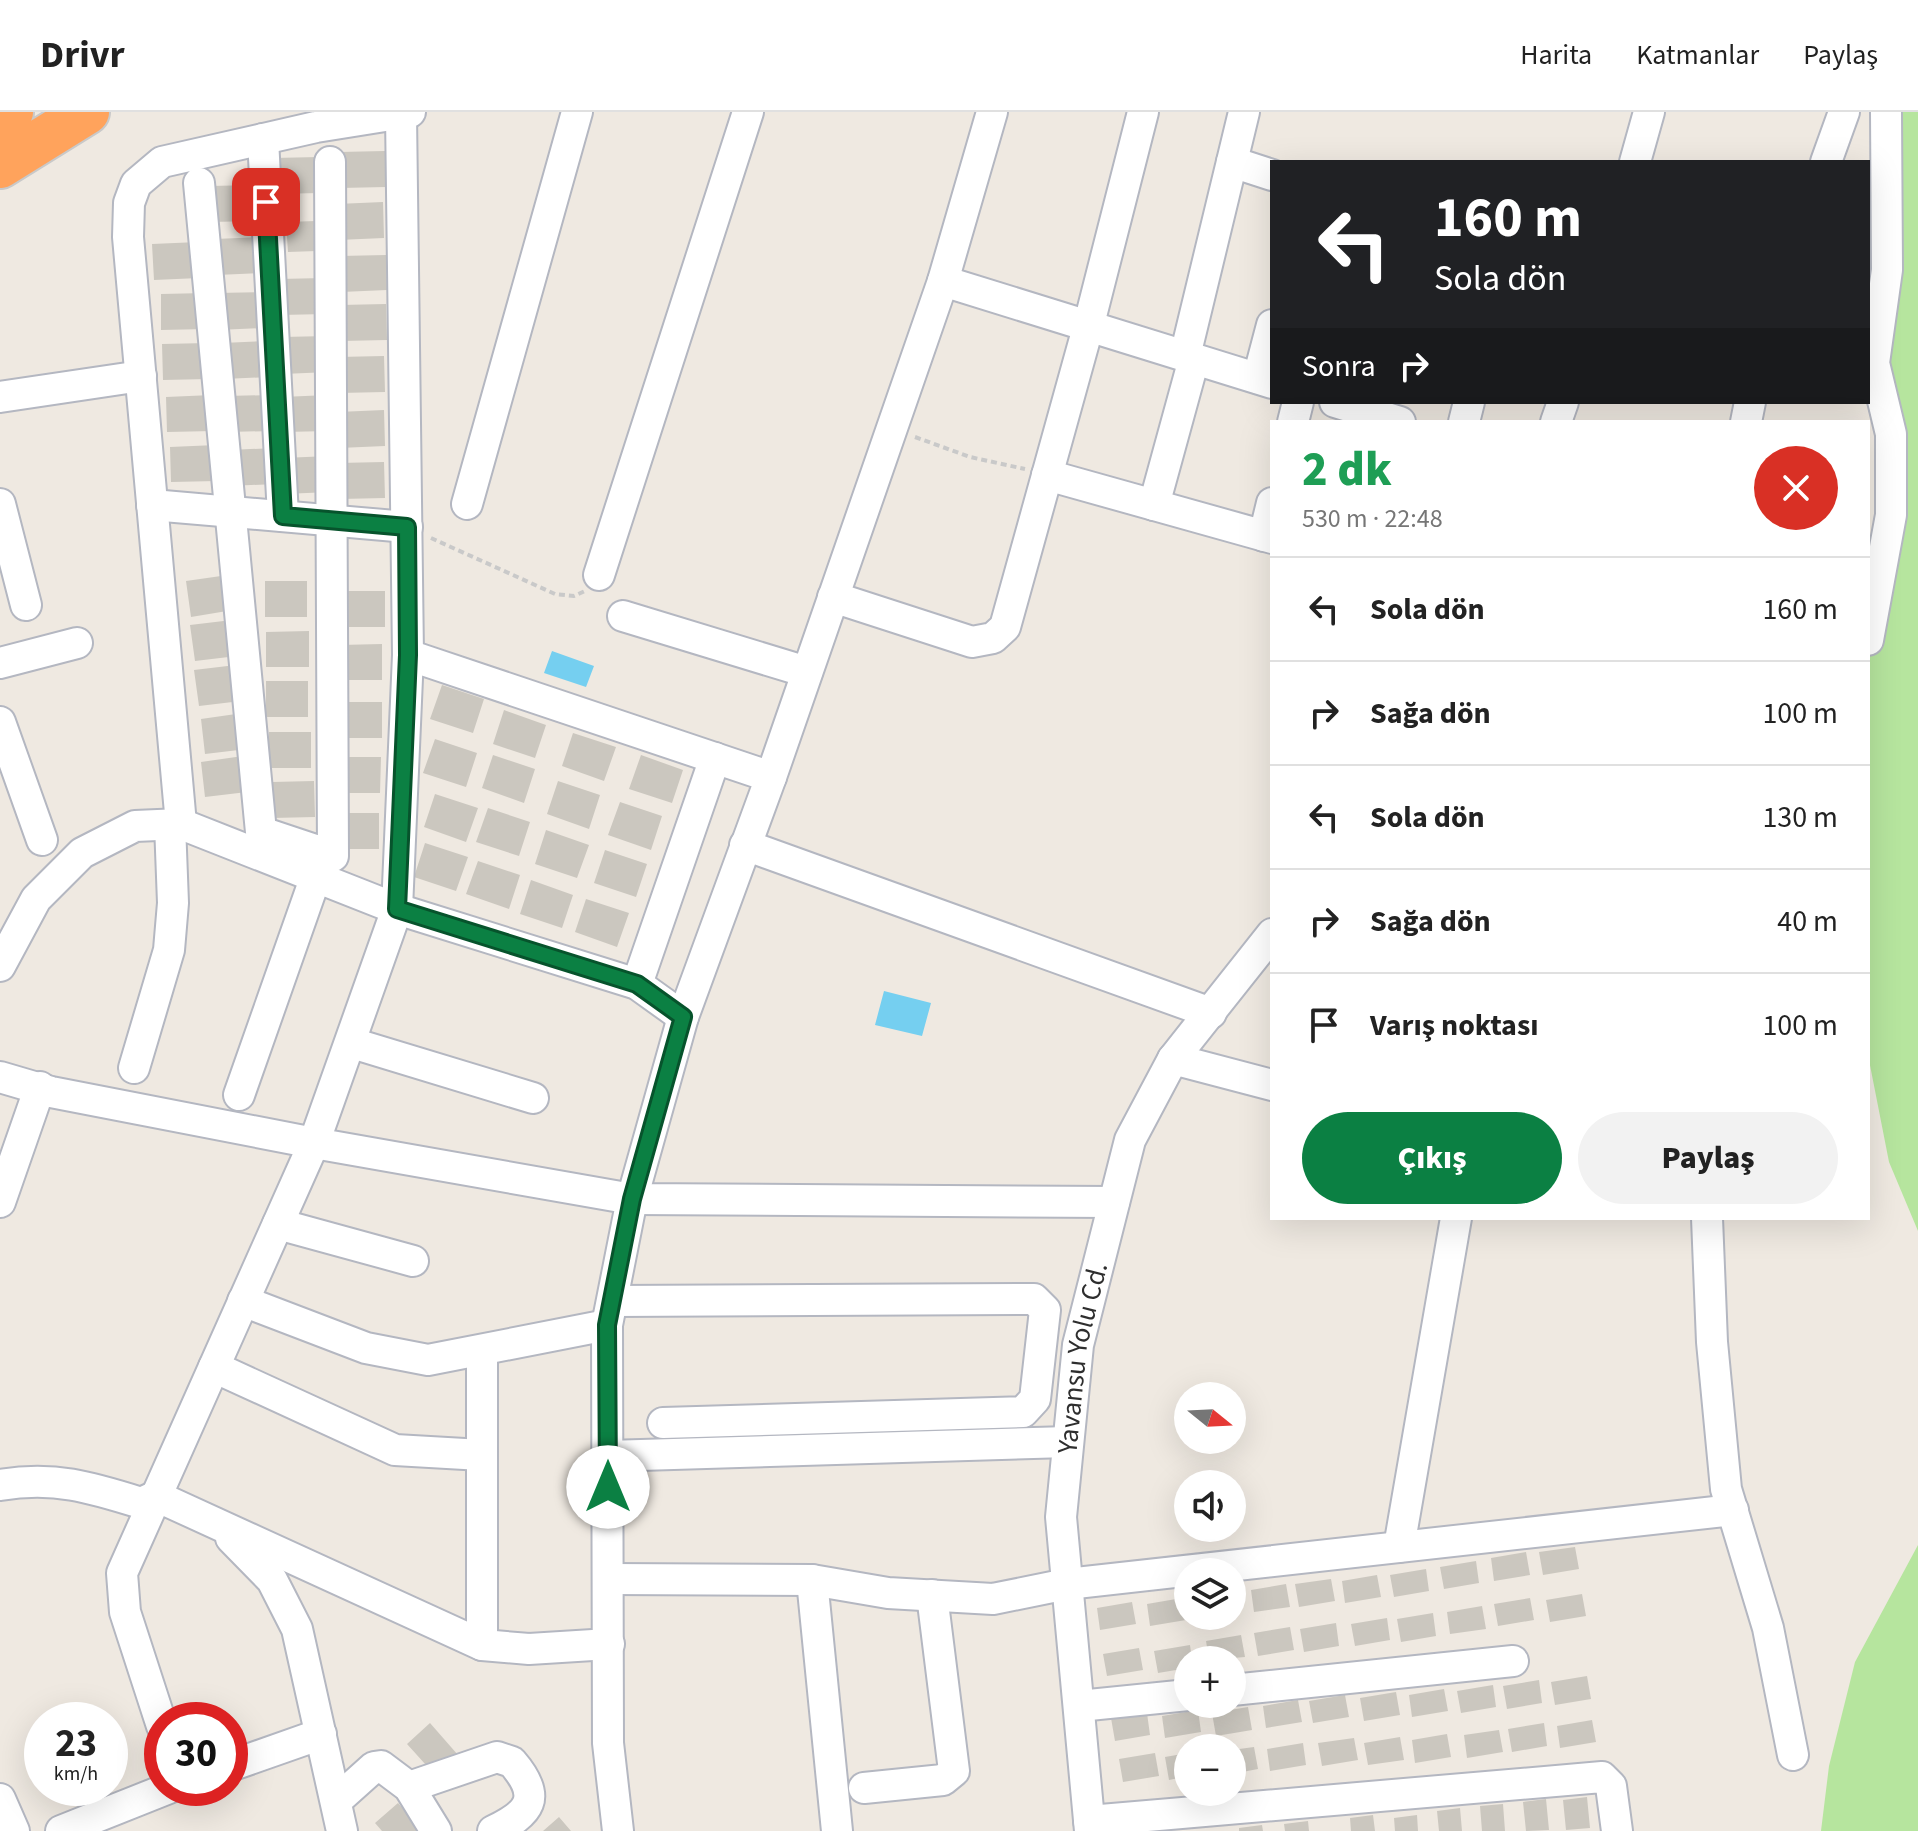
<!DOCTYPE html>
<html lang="tr">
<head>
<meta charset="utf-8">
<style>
  body { margin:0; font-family:"Source Sans 3",sans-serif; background:#f2f2f2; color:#222; height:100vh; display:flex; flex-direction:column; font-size:30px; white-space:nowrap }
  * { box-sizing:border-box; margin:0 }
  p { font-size:26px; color:#767676 }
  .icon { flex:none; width:44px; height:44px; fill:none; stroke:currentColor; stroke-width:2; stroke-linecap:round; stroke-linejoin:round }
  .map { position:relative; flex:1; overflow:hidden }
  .panel { position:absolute; left:1270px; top:308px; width:600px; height:800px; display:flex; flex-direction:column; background:#fff; border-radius:0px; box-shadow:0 8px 32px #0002 }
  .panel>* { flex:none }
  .guide { position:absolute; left:1270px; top:48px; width:600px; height:244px; border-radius:0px; box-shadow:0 8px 32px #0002; background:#202124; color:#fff; overflow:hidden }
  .needle { width:52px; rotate:108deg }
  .tools { position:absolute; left:1174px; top:1270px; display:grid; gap:16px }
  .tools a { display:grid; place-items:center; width:72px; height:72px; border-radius:50%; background:#fff; box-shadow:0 8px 32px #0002; font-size:40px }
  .speed { position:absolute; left:24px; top:1590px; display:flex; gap:16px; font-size:40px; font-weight:700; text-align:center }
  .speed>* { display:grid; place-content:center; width:104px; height:104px; border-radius:50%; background:#fff; box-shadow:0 8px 32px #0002; line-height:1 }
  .speed small { font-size:20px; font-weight:400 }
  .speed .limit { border:12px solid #d22; background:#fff; color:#111 }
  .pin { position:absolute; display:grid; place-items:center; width:68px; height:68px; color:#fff; margin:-34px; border-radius:16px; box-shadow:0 4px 12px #0006 }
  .me { position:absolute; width:88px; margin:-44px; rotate:0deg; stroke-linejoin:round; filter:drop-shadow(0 0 6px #0008) }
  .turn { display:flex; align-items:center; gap:28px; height:168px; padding:0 32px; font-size:36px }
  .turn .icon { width:104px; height:104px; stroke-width:2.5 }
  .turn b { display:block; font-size:56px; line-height:68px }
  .then { display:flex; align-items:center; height:76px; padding:0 32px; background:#0003; gap:16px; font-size:30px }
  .round { display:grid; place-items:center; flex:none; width:84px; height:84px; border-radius:42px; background:#f2f2f2 }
  .summary { display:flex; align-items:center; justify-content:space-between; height:136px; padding:0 32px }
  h1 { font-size:48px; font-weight:800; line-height:60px; color:#1e9e55 }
  .button { display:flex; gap:16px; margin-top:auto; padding:16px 32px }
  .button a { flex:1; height:92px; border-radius:48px; background:#0b8043; color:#fff; font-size:32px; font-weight:800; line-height:92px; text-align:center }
  .button a+a { background:#f2f2f2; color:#222 }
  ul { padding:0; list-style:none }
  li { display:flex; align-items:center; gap:24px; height:104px; padding:0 32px; border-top:2px solid #e0e0e0 }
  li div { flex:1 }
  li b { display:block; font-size:30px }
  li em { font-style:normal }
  header { display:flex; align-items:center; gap:48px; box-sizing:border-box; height:112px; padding:0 40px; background:#fff; border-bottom:2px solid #e0e0e0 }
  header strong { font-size:38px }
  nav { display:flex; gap:44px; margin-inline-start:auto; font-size:28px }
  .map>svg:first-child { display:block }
</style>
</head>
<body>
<header>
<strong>Drivr</strong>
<nav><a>Harita</a><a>Katmanlar</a><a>Paylaş</a></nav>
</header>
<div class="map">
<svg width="1918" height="1719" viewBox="0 0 1918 1719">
  <rect width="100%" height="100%" fill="#efe9e1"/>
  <path fill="#b6e59e" d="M 1886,0 L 1918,0 L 1918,1119 L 1889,1050 L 1868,943 L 1868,528 L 1891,403 Z
    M 1918,1433 L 1918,1719 L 1821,1719 L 1829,1654 L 1855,1550 Z"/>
  <path fill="#75cff0" d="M 552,539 L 594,554 L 586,575 L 544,561 Z
    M 884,879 L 931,891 L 922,924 L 875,913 Z"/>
  <path fill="#cbc7bf" d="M 385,39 L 386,75 L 340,76 L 339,40 Z
    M 319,45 L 320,81 L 274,82 L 273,46 Z
    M 255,73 L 256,109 L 211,110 L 210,74 Z
    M 383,90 L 384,126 L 338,128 L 337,92 Z
    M 316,109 L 317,139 L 288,140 L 286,110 Z
    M 261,125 L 262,161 L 217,163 L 215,127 Z
    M 198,130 L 199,166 L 154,168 L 152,132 Z
    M 386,143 L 387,178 L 341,180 L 340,144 Z
    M 324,166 L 326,202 L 280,203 L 279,167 Z
    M 262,180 L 263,216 L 218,218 L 216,181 Z
    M 206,181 L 207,217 L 161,218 L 161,182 Z
    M 386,192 L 387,228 L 341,229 L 340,193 Z
    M 328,224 L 329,260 L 283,262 L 282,225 Z
    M 268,229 L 269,265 L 224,267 L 222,231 Z
    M 208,231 L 209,267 L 163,268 L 162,232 Z
    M 384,244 L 385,280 L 339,281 L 338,245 Z
    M 212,283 L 213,319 L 167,320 L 166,285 Z
    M 271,283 L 272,319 L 227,320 L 226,284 Z
    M 328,283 L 329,319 L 283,320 L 282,285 Z
    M 384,298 L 385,334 L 339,336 L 338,300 Z
    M 216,333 L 217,369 L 171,370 L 170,335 Z
    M 275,336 L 276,372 L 230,374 L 229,338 Z
    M 329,344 L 330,380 L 284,382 L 283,346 Z
    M 384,350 L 385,386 L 340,387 L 338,351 Z
    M 228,463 L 233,498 L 191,505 L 186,469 Z
    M 265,469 L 307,469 L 307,505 L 265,505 Z
    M 342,479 L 385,479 L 385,515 L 343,515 Z
    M 232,508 L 237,544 L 195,549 L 190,513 Z
    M 309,519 L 309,555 L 266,555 L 266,520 Z
    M 382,532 L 382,568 L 340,568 L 340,533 Z
    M 236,553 L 241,589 L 199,594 L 194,558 Z
    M 266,569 L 308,569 L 308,605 L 266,605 Z
    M 442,573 L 484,587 L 473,621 L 430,607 Z
    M 340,590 L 382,590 L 382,626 L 340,626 Z
    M 504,598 L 546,613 L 535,646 L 493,632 Z
    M 243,601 L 247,637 L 205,642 L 201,607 Z
    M 269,620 L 311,620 L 311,656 L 269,656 Z
    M 573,621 L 616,635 L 604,669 L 562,654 Z
    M 435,627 L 477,641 L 466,675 L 423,661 Z
    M 493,643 L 535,657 L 524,691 L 482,676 Z
    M 641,643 L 683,658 L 672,691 L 629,677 Z
    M 243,644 L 247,680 L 205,685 L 201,650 Z
    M 338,645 L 381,645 L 380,681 L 338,681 Z
    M 314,669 L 315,705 L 272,706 L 272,670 Z
    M 558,669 L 600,683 L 589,717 L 547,702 Z
    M 435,682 L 478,696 L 466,730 L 424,715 Z
    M 620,690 L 662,704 L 651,738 L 608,723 Z
    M 488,696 L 530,710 L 519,744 L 476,730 Z
    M 337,701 L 379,701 L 379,737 L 337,737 Z
    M 546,718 L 589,733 L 577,766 L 535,752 Z
    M 425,731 L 468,745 L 456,779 L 414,765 Z
    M 605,738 L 647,752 L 636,785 L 594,771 Z
    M 478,749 L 520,763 L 509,797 L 466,782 Z
    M 531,768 L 573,783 L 562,816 L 520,802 Z
    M 586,787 L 629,801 L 617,835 L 575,820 Z
    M 1575,1435 L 1579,1457 L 1543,1463 L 1539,1440 Z
    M 1526,1440 L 1530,1463 L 1494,1469 L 1491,1446 Z
    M 1476,1449 L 1479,1471 L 1444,1477 L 1440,1455 Z
    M 1426,1457 L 1429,1479 L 1394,1485 L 1390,1463 Z
    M 1377,1463 L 1381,1485 L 1345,1491 L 1342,1469 Z
    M 1331,1467 L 1335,1489 L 1299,1495 L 1295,1472 Z
    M 1286,1472 L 1290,1495 L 1254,1500 L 1251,1478 Z
    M 1232,1480 L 1235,1480 L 1238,1502 L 1232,1503 Z
    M 1582,1482 L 1586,1504 L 1550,1510 L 1546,1488 Z
    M 1182,1486 L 1186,1508 L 1150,1514 L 1147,1492 Z
    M 1530,1486 L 1534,1508 L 1498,1514 L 1494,1492 Z
    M 1132,1490 L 1136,1512 L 1100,1518 L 1097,1496 Z
    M 1482,1494 L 1486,1517 L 1450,1522 L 1447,1500 Z
    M 1433,1501 L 1436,1524 L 1401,1530 L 1397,1507 Z
    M 1387,1506 L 1390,1528 L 1355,1534 L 1351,1512 Z
    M 1336,1511 L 1339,1534 L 1304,1540 L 1300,1517 Z
    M 1290,1515 L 1294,1538 L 1258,1544 L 1254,1521 Z
    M 1241,1523 L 1245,1545 L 1209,1548 L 1206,1529 Z
    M 1190,1533 L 1192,1548 L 1188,1548 L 1188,1556 L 1158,1561 L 1154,1539 Z
    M 1139,1536 L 1143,1558 L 1107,1564 L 1103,1542 Z
    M 1587,1564 L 1591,1587 L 1555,1593 L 1551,1570 Z
    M 1539,1568 L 1542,1591 L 1507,1597 L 1503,1574 Z
    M 1493,1573 L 1496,1595 L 1461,1601 L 1457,1579 Z
    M 1444,1577 L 1448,1599 L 1412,1605 L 1409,1583 Z
    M 1396,1580 L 1400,1603 L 1364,1609 L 1360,1586 Z
    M 1345,1583 L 1349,1605 L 1313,1611 L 1309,1589 Z
    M 1298,1588 L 1302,1610 L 1266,1616 L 1263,1594 Z
    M 1248,1595 L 1252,1618 L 1216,1624 L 1212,1601 Z
    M 1198,1598 L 1201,1620 L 1165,1626 L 1162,1604 Z
    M 1147,1601 L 1150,1623 L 1115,1629 L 1111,1606 Z
    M 1592,1608 L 1596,1630 L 1560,1636 L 1557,1614 Z
    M 430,1611 L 458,1643 L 435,1663 L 407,1632 Z
    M 1544,1611 L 1547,1634 L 1512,1640 L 1508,1617 Z
    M 1499,1618 L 1503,1640 L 1467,1646 L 1464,1623 Z
    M 1447,1622 L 1451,1645 L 1415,1651 L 1412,1628 Z
    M 1400,1625 L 1404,1648 L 1368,1653 L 1364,1631 Z
    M 1354,1626 L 1358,1648 L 1322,1654 L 1318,1631 Z
    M 1303,1631 L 1306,1653 L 1270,1659 L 1267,1637 Z
    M 1254,1635 L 1258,1657 L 1232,1662 L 1232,1638 Z
    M 1155,1641 L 1159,1664 L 1123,1670 L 1119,1647 Z
    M 1188,1641 L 1188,1664 L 1169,1668 L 1165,1645 Z
    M 1587,1685 L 1590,1716 L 1566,1718 L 1563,1688 Z
    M 1546,1687 L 1549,1718 L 1526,1719 L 1523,1690 Z
    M 398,1691 L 423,1719 L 382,1719 L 375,1711 Z
    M 1503,1692 L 1505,1719 L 1482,1719 L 1480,1694 Z
    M 1460,1696 L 1462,1719 L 1439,1719 L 1437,1699 Z
    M 1373,1703 L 1375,1719 L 1351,1719 L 1350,1706 Z
    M 1417,1703 L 1418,1719 L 1395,1719 L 1394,1706 Z
    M 559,1705 L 571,1719 L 543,1719 Z
    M 1308,1709 L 1309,1719 L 1285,1719 L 1284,1712 Z
    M 1262,1713 L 1263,1719 L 1239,1719 L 1239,1716 Z"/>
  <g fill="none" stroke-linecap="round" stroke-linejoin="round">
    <defs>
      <g id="minor">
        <path d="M 263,27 L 283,404"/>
        <path d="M 1232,50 L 1272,63"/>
        <path d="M 1635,50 L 1649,0"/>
        <path d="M 1826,50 L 1844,0"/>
        <path d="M 199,71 L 261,720 L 333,744 L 330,50"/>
        <path d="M 943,169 L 1272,271"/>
        <path d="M 1185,244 L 1244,0"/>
        <path d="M 1258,266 L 1272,213"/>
        <path d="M 0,285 L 141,264"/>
        <path d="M 1335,290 L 1400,310"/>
        <path d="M 1293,310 L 1298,290"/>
        <path d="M 1464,310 L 1469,290"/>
        <path d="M 1556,310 L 1563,290"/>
        <path d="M 1746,310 L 1750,290"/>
        <path d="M 1047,363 L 1272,426"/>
        <path d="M 0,392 L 26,493"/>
        <path d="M 467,392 L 577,0"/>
        <path d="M 152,393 L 407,415"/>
        <path d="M 1154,393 L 1194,247"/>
        <path d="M 1264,424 L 1272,391"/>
        <path d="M 599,463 L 748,0"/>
        <path d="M 833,485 L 972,530 L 993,526 L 1005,515 L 1089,212 L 1143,0"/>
        <path d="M 623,504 L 807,560"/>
        <path d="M 1868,528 L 1891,403 L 1891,322 L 1874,251 L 1887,158 L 1886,0"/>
        <path d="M 408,543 L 771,665 L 683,905 L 632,1087 L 607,1213 L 608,1631 L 618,1719"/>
        <path d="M 0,551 L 77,531"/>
        <path d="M 0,610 L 42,728"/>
        <path d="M 771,665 L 943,169 L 992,0"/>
        <path d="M 181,712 L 128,125 L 129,91 L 136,72 L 162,50 L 316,15 L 410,0"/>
        <path d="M 745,733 L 1211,901"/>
        <path d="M 0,854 L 36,787 L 82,741 L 135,714 L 181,712 L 397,797 L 637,872 L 683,905"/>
        <path d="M 637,872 L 715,646"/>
        <path d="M 352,931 L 533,986"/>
        <path d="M 1173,947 L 1272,973"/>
        <path d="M 134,956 L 169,838 L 173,791 L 170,712"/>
        <path d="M 0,965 L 51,980 L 314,1031 L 632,1087 L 1114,1090"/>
        <path d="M 239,983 L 316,764"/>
        <path d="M 0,1090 L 40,975"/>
        <path d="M 1707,1106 L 1712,1230 L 1726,1377 L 1768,1516 L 1793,1643"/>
        <path d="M 278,1112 L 413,1149"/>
        <path d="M 243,1189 L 366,1236 L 428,1248 L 607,1213"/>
        <path d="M 613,1189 L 1034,1187 L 1045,1198 L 1035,1287 L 1023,1300 L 663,1311"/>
        <path d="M 482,1240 L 482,1533"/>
        <path d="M 214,1255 L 395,1338 L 482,1343"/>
        <path d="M 608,1344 L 1068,1330"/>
        <path d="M 0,1373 C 54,1364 90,1375 141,1391 L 156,1384"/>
        <path d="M 156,1384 L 482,1533 L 529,1537 L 609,1532"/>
        <path d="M 231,1426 L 272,1468 L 297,1517 L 342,1719"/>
        <path d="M 1399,1435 L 1456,1106"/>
        <path d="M 609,1467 L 812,1468 L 888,1481 L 993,1487 L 1067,1472 L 1733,1398"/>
        <path d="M 812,1468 L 837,1719"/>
        <path d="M 1232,1578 L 1513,1549"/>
        <path d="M 1079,1594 L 1188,1583"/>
        <path d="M 162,1614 L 125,1500 L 122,1461 L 314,1031 L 397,797 L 408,543 L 401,2"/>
        <path d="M 230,1654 L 321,1622"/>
        <path d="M 409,1675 L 497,1645 L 512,1650 C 543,1686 530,1701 493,1719"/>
        <path d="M 864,1676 L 943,1668 L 954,1659 L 932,1483"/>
        <path d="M 0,1687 L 14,1719"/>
        <path d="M 336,1689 L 374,1655 L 381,1654 L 409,1675 L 436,1719"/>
        <path d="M 1089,1709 L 1602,1665 L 1611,1674 L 1617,1719"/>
        <path d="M 61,1719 L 169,1676"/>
        <path id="s1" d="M 1090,1719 L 1061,1405 L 1078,1233 L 1130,1028 L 1173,947 L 1272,822"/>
      </g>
      <path id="highway" d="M 0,7 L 11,0
        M 0,54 L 87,0"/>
    </defs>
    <use href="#minor" stroke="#b4b7c1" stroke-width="34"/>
    <use href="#highway" stroke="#c9c9c9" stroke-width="48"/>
    <path stroke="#c9c9c9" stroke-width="4" stroke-dasharray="6 4" stroke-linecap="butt" d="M 915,325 L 970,345 L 1025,357
      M 431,426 L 555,482 L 574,484 L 585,479"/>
    <use href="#minor" stroke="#fff" stroke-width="30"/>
    <use href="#highway" stroke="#ffa35c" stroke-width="44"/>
  </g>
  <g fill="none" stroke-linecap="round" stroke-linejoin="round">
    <defs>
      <path id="route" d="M 266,90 L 283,404 L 407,415 L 408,543 L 397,797 L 637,872 L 683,905 L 632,1087 L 607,1213 L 608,1375"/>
    </defs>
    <use href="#route" stroke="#07532c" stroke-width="20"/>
    <use href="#route" stroke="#0b8043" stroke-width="14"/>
  </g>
  <g text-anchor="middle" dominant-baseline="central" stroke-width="6" stroke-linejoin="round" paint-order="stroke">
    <g font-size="28" fill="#2e2e2e" stroke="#fff">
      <text stroke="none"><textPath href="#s1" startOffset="476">Yavansu Yolu Cd.</textPath></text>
    </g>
  </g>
</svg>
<div class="tools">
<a><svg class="needle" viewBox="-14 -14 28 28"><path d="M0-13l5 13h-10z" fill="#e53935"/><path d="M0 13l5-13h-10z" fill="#767676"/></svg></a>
<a><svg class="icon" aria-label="sound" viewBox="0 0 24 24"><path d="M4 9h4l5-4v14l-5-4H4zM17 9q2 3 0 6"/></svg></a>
<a><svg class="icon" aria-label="layers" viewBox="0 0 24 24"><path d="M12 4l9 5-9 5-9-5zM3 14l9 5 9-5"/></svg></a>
<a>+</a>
<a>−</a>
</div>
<div class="speed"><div>23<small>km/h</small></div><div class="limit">30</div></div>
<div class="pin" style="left:266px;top:90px;background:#d93025"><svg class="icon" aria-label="arrive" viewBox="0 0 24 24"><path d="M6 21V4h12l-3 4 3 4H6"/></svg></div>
<svg class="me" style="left:608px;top:1375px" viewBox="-20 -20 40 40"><circle r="19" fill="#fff"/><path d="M0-13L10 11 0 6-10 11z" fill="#0b8043"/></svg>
<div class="guide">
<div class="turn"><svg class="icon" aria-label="left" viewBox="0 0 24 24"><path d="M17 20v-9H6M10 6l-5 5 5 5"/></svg><div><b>160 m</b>Sola dön</div></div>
<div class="then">Sonra<svg class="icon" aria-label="right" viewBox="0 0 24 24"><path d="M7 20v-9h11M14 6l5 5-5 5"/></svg></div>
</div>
<section class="panel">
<div class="summary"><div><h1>2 dk</h1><p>530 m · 22:48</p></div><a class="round" style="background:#d93025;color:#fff"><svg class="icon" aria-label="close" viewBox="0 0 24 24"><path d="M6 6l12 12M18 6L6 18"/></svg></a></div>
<ul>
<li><svg class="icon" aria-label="left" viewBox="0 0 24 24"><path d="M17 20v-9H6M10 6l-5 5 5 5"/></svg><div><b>Sola dön</b></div><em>160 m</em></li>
<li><svg class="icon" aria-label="right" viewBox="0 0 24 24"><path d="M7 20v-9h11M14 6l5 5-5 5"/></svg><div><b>Sağa dön</b></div><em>100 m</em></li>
<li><svg class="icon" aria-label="left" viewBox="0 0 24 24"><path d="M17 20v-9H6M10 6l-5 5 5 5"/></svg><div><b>Sola dön</b></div><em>130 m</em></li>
<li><svg class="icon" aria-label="right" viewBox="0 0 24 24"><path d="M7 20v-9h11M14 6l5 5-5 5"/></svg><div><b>Sağa dön</b></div><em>40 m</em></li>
<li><svg class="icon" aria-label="arrive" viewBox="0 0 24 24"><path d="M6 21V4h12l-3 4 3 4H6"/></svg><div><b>Varış noktası</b></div><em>100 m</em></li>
</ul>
<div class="button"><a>Çıkış</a><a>Paylaş</a></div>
</section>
</div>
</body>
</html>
